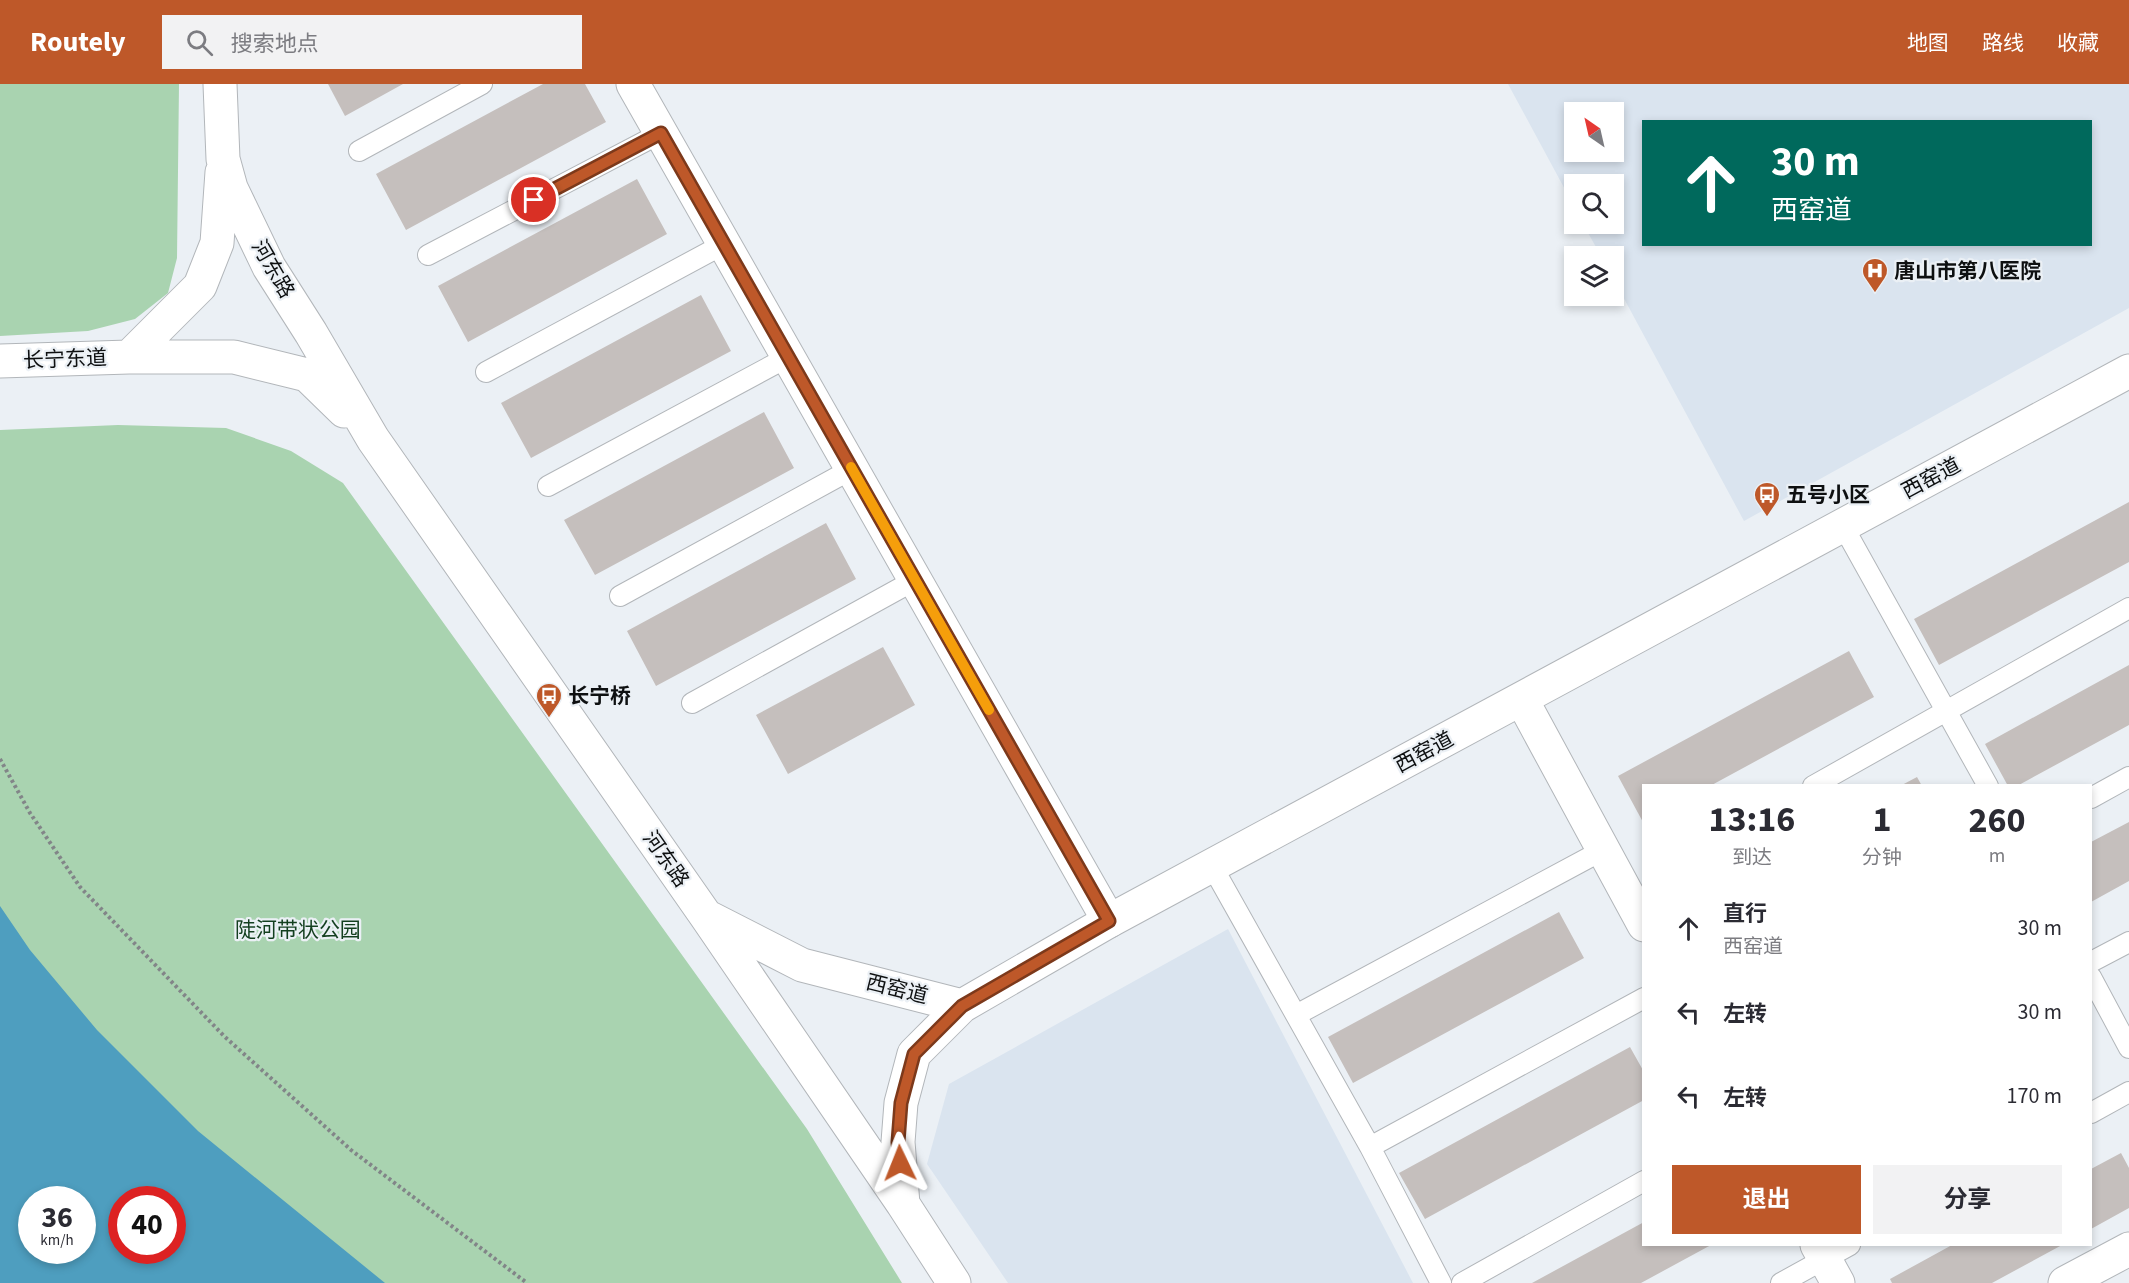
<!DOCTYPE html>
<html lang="zh">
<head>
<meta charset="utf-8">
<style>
  body { margin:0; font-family:"Source Sans 3","Noto Sans SC",sans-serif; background:#f2f2f3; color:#2b2b33; height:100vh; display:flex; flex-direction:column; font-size:22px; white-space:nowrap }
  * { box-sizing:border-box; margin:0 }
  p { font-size:20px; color:#7c7c81 }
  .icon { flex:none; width:33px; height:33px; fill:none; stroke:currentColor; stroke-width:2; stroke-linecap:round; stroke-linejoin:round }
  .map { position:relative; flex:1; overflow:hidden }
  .sheet { position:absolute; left:1642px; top:700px; width:450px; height:462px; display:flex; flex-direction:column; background:#fff; border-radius:0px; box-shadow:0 3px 9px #0003 }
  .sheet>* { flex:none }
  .banner { position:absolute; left:1642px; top:36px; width:450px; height:126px; border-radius:0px; box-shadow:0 3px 9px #0003; background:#00695c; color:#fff; overflow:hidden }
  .needle { width:39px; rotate:326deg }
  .tools { position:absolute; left:1564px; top:18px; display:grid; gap:12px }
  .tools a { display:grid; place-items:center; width:60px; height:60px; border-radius:0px; background:#fff; box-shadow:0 3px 9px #0003; font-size:30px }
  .speed { position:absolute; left:18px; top:1102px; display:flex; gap:12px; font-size:30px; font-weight:700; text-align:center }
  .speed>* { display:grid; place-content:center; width:78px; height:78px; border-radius:50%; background:#fff; box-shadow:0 3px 9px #0003; line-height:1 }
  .speed small { font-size:15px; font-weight:400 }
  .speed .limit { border:9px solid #d22; background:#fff; color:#111 }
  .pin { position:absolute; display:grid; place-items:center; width:51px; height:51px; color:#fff; margin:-26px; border:3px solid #fff; border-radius:50%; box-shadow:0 2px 6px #0007 }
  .me { position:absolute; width:66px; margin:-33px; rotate:358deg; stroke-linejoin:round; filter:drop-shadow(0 0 4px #0008) }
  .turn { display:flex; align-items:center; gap:21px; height:126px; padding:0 30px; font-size:27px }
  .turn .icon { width:78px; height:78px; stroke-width:2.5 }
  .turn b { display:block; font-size:42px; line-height:51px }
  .eta { display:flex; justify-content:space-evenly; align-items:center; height:102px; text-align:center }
  .eta b { font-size:36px; font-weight:700; line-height:42px }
  .primary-button { display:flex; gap:12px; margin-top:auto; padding:12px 30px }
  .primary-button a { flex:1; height:69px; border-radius:0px; background:#be5829; color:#fff; font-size:24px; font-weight:700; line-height:69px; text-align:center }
  .primary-button a+a { background:#f2f2f3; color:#2b2b33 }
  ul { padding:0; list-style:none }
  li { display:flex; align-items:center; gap:18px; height:84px; padding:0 30px }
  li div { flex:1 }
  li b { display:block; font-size:22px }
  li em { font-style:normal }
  header { display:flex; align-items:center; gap:36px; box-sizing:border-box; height:84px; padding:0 30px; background:#be5829; color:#fff }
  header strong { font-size:28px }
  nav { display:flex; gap:33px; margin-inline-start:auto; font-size:21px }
  .search { width:420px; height:54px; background:#f2f2f3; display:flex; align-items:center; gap:15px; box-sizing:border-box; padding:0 21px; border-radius:0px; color:#7c7c81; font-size:22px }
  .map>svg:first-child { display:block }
</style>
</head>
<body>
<header>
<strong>Routely</strong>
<div class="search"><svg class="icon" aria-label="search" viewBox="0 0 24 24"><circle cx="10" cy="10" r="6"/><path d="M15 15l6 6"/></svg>搜索地点</div>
<nav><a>地图</a><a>路线</a><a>收藏</a></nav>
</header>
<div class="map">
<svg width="2129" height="1199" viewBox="0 0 2129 1199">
  <rect width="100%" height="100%" fill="#ebf0f5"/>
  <path fill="#dae4ef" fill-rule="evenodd" d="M 1508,0 L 2129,0 L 2129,224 L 1744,437 L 1614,196 L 1614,172 L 1601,172 L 1583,140 L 1614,140 L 1614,100 L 1575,100 L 1575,124 ZM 1575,28 L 1614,28 L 1614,68 L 1575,68 ZM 1644,38 L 2091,38 L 2091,160 L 1644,160 Z
    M 1228,845 L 1413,1199 L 1008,1199 L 927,1080 L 949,1000 Z"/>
  <path fill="#a9d3b0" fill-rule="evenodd" d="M 0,0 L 179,0 L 177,174 L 168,209 L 135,235 L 88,247 L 0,252 Z
    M 118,341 L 226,344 L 291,367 L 343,399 L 807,1045 L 902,1199 L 0,1199 L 0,346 ZM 32,1116 L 82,1116 L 82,1167 L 32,1167 ZM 122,1116 L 172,1116 L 172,1167 L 122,1167 Z"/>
  <path fill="#4e9ebf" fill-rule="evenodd" d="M 0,822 L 30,866 L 97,946 L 198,1047 L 385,1199 L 0,1199 ZM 32,1116 L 82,1116 L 82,1167 L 32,1167 ZM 122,1116 L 172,1116 L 172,1167 L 122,1167 Z"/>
  <path fill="#c5bfbd" d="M 328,0 L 403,0 L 345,32 Z
    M 543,0 L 585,0 L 606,38 L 406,146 L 376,90 Z
    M 637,95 L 667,150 L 468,258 L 438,202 Z
    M 701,211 L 731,267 L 531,374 L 501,319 Z
    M 764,328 L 794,384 L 595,491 L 564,436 Z
    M 2129,418 L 2129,478 L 1939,581 L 1914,535 Z
    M 826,439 L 856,495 L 656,602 L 627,547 Z
    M 883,563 L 915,621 L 788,690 L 756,631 Z
    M 1849,567 L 1874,613 L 1710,702 L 1644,702 L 1644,740 L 1618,692 Z
    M 2129,581 L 2129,641 L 2017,702 L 2008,702 L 1985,660 Z
    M 1917,693 L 1922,702 L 1900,702 Z
    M 2129,738 L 2129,797 L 2091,818 L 2091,758 Z
    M 1559,828 L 1584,874 L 1353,999 L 1328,953 Z
    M 1630,963 L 1644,988 L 1644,1016 L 1425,1135 L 1399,1089 Z
    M 2121,1069 L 2129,1084 L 2129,1124 L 2091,1145 L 2091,1085 Z
    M 1644,1138 L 1644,1161 L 1711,1161 L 1641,1199 L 1532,1199 Z
    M 1952,1161 L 2062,1161 L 1992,1199 L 1892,1199 L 1890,1195 Z"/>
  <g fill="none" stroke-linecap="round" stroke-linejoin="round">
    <defs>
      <path id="service" d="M 359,67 L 482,0
        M 428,171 L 661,49
        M 486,288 L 724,160
        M 548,402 L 788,273
        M 1843,442 L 1988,702
        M 620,512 L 852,385
        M 692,619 L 915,496
        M 1813,702 L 2129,524
        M 2091,714 L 2129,693
        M 1212,782 L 1370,1063 L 1441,1199
        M 2091,878 L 2129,858
        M 2091,893 L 2129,964
        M 1296,931 L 1603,766
        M 2091,1029 L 2129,1008
        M 1370,1063 L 1644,914
        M 1462,1199 L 1644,1097
        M 1781,1199 L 1850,1161"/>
      <path id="minor" d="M 633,0 L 1109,837
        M 1522,616 L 1644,841
        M 1817,1161 L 1838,1199
        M 2065,1199 L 2129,1165"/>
      <path id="tertiary" d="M 220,0 L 223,75 L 231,104 L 269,183 L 311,249 L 373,355 L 706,832 L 903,1120 L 954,1199
        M 129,273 L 200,202 L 217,159 L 222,88
        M 0,277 L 129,273 L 234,273 L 307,291 L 344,327
        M 710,834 L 802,881 L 962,922
        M 903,1120 L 898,1058 L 901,1019 L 914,970 L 962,922 L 1109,837 L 2129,287"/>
    </defs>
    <use href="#service" stroke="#b2b6ba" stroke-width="22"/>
    <use href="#minor" stroke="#b2b6ba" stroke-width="35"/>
    <use href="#tertiary" stroke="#b2b6ba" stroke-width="35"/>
    <path stroke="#828588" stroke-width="4" stroke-dasharray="3 3" stroke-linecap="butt" d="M 0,675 L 30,729 L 80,803 L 224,952 L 351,1066 L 527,1199"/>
    <use href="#service" stroke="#fff" stroke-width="20"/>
    <use href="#minor" stroke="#fff" stroke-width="33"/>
    <use href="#tertiary" stroke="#fff" stroke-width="33"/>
  </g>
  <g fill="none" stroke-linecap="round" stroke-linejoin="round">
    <defs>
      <path id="route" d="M 534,116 L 661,49 L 1109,837 L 962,922 L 914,970 L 901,1019 L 898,1058 L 900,1079"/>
    </defs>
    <use href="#route" stroke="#7c391b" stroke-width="15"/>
    <use href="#route" stroke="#be5829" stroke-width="10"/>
    <path stroke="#f59e0b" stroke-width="10" d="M 851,383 L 989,626"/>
  </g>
  <defs>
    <symbol id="hospital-pin" viewBox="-11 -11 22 30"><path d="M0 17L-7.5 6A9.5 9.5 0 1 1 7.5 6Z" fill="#be5829" stroke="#ebf0f5"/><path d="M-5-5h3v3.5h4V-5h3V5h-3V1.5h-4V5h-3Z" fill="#fff"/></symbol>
    <symbol id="bus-pin" viewBox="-11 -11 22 30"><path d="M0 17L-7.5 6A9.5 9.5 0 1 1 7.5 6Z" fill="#be5829" stroke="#ebf0f5"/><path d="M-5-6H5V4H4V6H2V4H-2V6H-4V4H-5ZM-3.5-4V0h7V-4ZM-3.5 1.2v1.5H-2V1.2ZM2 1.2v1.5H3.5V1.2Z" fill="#fff"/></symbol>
  </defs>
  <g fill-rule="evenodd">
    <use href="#hospital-pin" x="1860" y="172" width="30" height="40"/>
    <use href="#bus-pin" x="1752" y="396" width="30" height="40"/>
    <use href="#bus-pin" x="534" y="597" width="30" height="40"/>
  </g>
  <g text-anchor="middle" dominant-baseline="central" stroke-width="4.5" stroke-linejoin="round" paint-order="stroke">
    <g font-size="21" fill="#0e1011" stroke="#ebf0f5">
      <text transform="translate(273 185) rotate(60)">河东路</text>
      <text transform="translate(65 275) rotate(-2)">长宁东道</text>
      <text transform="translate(1931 394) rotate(-28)">西窑道</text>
      <text transform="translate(1424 668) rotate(-28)">西窑道</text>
      <text transform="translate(666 775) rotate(55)">河东路</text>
      <text transform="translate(897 905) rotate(14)">西窑道</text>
    </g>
    <g font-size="21" font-weight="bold" fill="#0e1011" stroke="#ebf0f5" text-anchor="start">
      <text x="1894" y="187">唐山市第八医院</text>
      <text x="1786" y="411">五号小区</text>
      <text x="568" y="612">长宁桥</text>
    </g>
    <g font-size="21" fill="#133f1f" stroke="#ebf0f5">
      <text x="298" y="846">陡河带状公园</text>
    </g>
  </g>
</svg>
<div class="tools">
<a><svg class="needle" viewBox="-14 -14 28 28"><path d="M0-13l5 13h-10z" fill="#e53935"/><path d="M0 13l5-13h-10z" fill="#7c7c81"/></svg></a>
<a><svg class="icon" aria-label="search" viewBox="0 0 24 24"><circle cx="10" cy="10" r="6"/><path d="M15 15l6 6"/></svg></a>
<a><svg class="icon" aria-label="layers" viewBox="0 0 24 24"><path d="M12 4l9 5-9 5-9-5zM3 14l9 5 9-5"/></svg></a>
</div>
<div class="speed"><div>36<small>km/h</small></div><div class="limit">40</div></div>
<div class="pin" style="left:534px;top:116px;background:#d93025"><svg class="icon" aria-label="arrive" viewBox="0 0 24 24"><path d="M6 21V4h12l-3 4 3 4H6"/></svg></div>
<svg class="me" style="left:900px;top:1079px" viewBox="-20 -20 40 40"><path d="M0-17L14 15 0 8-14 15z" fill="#be5829" stroke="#fff" stroke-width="4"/></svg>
<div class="banner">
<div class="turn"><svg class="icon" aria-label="ahead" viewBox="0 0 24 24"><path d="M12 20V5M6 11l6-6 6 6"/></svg><div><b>30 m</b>西窑道</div></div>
</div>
<section class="sheet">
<div class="eta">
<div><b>13:16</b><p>到达</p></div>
<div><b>1</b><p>分钟</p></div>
<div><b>260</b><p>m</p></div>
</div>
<ul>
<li><svg class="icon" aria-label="ahead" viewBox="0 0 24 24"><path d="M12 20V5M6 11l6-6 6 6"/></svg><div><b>直行</b><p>西窑道</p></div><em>30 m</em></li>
<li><svg class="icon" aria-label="left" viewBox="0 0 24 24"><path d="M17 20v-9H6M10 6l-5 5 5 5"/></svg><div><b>左转</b></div><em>30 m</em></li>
<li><svg class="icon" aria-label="left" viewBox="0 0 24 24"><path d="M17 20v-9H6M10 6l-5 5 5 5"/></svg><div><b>左转</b></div><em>170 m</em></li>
</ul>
<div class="primary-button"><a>退出</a><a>分享</a></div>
</section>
</div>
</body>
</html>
